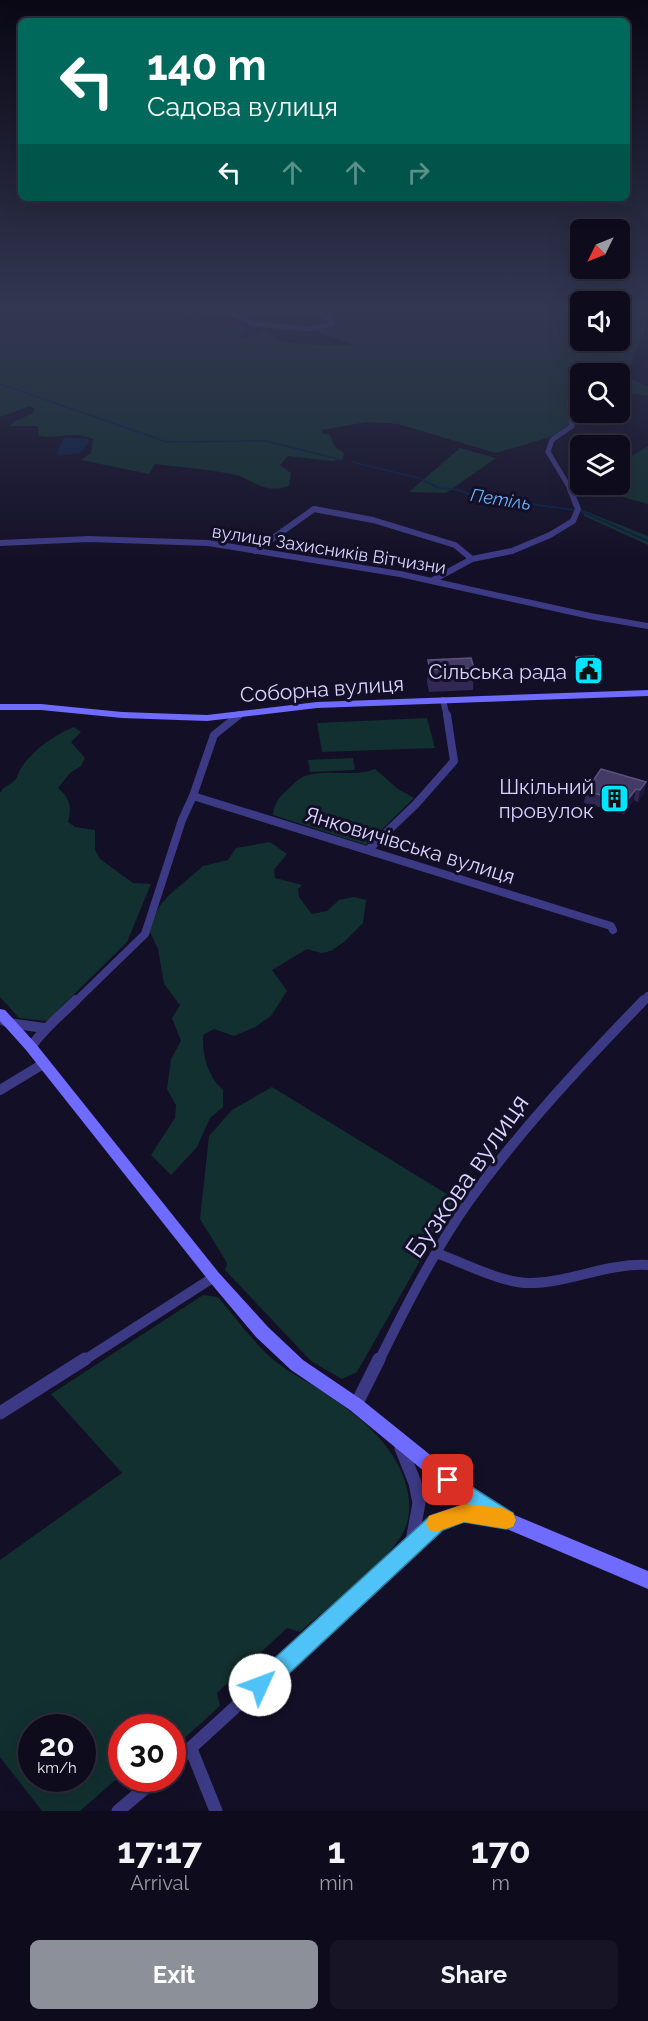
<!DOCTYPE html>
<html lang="en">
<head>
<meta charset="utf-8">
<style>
  body { margin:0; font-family:Raleway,sans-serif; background:#171425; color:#f1f3f6; height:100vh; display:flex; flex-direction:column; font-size:22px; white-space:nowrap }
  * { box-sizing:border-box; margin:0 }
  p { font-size:20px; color:#9b9ba3 }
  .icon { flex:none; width:33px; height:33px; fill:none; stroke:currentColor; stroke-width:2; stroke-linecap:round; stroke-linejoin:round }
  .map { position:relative; height:1811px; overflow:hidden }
  .details { display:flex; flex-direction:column; background:#0e0b1c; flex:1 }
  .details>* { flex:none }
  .guide { position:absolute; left:18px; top:18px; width:612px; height:183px; border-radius:9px; box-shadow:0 6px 24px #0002,0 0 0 2px #2e2b3b; background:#00695c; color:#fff; overflow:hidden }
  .needle { width:39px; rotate:227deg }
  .fabs { position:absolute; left:570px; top:219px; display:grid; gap:12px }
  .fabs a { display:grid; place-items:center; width:60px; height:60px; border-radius:9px; background:#0e0b1c; box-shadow:0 6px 24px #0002,0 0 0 2px #2e2b3b; font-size:30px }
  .speed { position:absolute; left:18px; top:1714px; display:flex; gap:12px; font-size:30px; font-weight:700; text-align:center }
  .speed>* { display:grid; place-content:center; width:78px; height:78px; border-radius:50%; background:#0e0b1c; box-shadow:0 6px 24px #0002,0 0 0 2px #2e2b3b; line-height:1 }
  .speed small { font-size:15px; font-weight:400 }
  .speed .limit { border:9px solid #d22; background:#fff; color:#111 }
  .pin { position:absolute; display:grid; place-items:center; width:51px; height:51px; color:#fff; margin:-26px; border-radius:12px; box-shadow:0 3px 9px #0006 }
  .me { position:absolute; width:66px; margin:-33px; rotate:47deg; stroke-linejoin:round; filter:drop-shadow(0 0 4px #0008) }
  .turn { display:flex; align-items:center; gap:21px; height:126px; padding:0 30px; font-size:27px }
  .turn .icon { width:78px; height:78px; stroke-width:2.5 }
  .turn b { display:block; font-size:42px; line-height:51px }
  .lanes { display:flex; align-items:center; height:57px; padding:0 30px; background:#0003; justify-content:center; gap:30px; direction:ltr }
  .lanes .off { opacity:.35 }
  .eta { display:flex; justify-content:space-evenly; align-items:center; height:102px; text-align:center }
  .eta b { font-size:36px; font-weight:700; line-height:42px }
  .action { display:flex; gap:12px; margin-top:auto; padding:12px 30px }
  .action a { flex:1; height:69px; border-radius:9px; background:#8c9099; color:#fff; font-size:24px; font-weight:700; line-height:69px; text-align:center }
  .action a+a { background:#171425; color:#f1f3f6 }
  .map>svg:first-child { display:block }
</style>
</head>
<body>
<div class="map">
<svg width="648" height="1811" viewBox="0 0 648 1811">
  <rect width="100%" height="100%" fill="#130f26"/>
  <path fill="#12302f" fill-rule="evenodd" d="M 0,310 L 121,310 L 160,317 L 232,322 L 246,327 L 240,338 L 246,339 L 263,330 C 271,332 272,337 279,340 C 287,345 341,346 352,345 C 338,337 328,337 314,331 L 331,328 L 335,324 L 331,318 L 308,310 L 580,310 L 580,340 L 620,340 L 620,310 L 647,310 L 644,333 L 627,371 L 628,374 L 622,376 L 648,386 L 648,396 L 620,391 L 620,374 L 580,374 L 580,400 L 576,418 L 557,435 L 496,453 L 398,424 L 367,422 L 322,430 L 322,433 L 330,435 L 335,447 L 344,453 L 343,459 L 332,461 L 288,456 L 280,465 L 291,473 L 289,486 C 261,495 254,478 231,474 C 206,469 180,467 155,464 L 149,474 L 81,460 L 91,453 L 93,439 C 77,431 56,439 39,436 L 37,426 L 10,426 L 14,422 L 33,413 L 35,409 L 30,406 L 0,417 Z
    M 648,446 L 648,504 L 601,491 L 598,485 L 620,484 L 620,463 Z
    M 460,448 L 496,458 L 446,493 L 409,492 Z
    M 582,510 L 648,536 L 648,545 L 584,516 Z
    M 427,718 L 435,748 L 322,752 L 317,723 Z
    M 74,727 L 81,732 L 71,742 L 85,758 L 81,766 L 70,773 L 58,788 C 70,798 72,807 68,822 L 75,827 L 95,830 L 95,850 L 100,859 L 133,883 L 151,884 L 127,942 L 47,1021 L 19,1018 L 0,997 L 0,793 C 4,785 9,786 14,781 C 18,778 18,772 21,768 C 33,750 54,735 74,727 Z
    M 353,758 L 355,770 L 310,772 L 308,760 Z
    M 375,769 L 398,789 L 414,798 L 366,845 L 273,815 C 273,806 279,797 286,791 C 291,787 298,778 305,776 C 327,768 353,778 375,769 Z
    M 270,842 L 287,854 L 274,870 L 275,878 L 302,885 L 298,889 L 299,897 L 312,914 L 327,911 L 339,900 L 354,897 L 366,900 L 363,923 L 344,942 L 331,951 L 321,953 L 307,949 L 272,970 L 287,991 L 271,1016 L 255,1027 L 234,1036 L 214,1029 L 203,1035 C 202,1056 208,1076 223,1090 L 223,1107 L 210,1118 L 197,1147 L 171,1175 L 151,1155 L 175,1118 L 176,1105 L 167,1089 L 171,1059 L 181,1041 L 172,1018 L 180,1005 L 164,984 L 158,949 L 149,930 L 159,907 L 168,896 L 203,866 L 228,860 L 236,848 Z
    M 272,1087 L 455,1199 L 357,1372 L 342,1379 L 311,1361 L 225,1270 L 227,1263 L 200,1219 L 209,1136 L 232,1110 Z
    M 203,1295 L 218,1297 C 237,1319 253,1343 275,1361 C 287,1371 301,1378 314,1386 C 350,1409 389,1437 404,1478 C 410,1496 412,1514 404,1531 C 392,1558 325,1610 300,1632 L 287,1628 L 217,1693 L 220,1706 L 180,1742 L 173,1740 L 172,1728 L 122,1728 L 121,1775 L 80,1811 L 42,1811 L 0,1757 L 0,1560 L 122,1473 L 51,1394 ZM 32,1728 L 82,1728 L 82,1779 L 32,1779 Z"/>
  <path fill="#0a1f44" d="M 64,437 L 89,439 L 88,443 L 80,453 L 59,456 L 57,453 Z"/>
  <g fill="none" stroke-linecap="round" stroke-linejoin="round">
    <path stroke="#0a1f44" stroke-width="1.5" d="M 0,384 L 167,442 L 266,441 L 342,460
      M 352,462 L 419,478 L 439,488 L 461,490"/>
    <path stroke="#0a1f44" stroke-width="2" d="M 456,489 L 474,496 L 581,511 L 648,541"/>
    <path stroke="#3d3a85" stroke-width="5" d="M 226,310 L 253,324 L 308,329 L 332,324 L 329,318 L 307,310
      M 620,374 L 627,376
      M 571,490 L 548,452 L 552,440 L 572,426 L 570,405 L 580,394"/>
    <path stroke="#3d3a85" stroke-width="6" d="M 0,543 L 89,539 L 208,543 L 400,574 L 590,616 L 648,626
      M 255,551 L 314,509 L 373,520 L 455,545 L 472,559
      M 433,580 L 472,559 L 512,551 L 550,535 L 573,521 L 578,509 L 570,489
      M 443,700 L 447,717
      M 237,717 L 240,715"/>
    <path stroke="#3d3a85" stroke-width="8" d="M 193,796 L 611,926 L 613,930
      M 368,850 L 416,804 L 454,761 L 447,715
      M 75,1002 L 145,934 L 182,820 L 193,796 L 214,735 L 239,715
      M 642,1002 L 648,996"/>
    <path stroke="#3d3a85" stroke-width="10" d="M 0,1019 L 9,1023 L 44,1028
      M 31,1047 C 44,1028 60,1016 76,1000
      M 0,1090 L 43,1064
      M 436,1253 C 462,1262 501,1283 529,1283 C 569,1283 606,1263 648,1265
      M 83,1361 L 214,1277
      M 379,1361 C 406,1306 434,1251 469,1201 C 521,1129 582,1064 644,1000"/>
    <path stroke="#3d3a85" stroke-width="13" d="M 356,1405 L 379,1359
      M 0,1413 L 85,1359
      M 401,1448 L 415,1483 L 419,1503 L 411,1546
      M 191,1749 L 216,1811
      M 172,1765 L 437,1523 L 464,1513 L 496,1518
      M 118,1811 L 156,1779"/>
    <path fill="#6f6bff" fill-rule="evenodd" d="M 648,690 L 648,696 L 317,708 L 207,721 L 122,718 L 41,710 L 0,710 L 0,704 L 41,704 L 122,712 L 207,715 L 317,702 Z
      M 0,1009 L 5,1010 L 36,1044 L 219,1273 L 268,1327 L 303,1360 L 362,1400 L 454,1474 L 512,1514 L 648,1571 L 648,1589 L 500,1526 L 442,1486 L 350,1410 L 291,1370 L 256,1337 L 209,1281 L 26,1050 L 0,1021 Z"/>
  </g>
  <path fill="#312854" d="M 576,657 L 600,668 L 599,675 L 580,676 L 575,665 Z
    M 428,660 L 474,668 L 473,690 L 429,692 L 427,682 Z
    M 646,782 L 644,793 L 638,802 L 634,800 L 624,814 L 584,803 L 586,791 Z"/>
  <path fill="#1d163a" d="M 646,782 L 644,793 L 638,802 L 640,790 Z
    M 636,789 L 634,800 L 624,814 L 626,802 Z"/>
  <path fill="#433a66" stroke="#5a527e" stroke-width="1.5" d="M 594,656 L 600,668 L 581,669 L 576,657 Z
    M 471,658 L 474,668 L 430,670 L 428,660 Z
    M 601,769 L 646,782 L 640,790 L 636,789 L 626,802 L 586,791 Z"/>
  <linearGradient id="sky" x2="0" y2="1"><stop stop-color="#0a0815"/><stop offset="0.55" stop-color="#333752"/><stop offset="1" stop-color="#333752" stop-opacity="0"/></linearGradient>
  <rect width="648" height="563" fill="url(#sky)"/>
  <path fill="#4fc3f7" stroke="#337fa1" stroke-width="1.5" d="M 448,1472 L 513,1513 L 516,1520 L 513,1527 L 506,1529 L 464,1522 L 443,1530 L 268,1693 L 260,1696 L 253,1693 L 249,1685 L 253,1678 L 430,1516 L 466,1504 L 441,1487 L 438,1480 L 441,1474 Z"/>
  <path fill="#f59e0b" d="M 464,1504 L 503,1508 L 513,1513 L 516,1520 L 513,1527 L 506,1529 L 464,1522 L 436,1532 L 429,1530 L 426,1523 L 429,1516 Z"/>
  <defs>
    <symbol id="civic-square" viewBox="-11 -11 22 22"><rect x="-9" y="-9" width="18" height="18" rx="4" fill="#00e5ff" stroke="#130f26"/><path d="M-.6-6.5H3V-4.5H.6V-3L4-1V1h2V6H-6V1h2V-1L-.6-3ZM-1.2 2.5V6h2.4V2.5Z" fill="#111"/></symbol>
    <symbol id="building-square" viewBox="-11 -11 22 22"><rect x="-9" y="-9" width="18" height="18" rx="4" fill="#00e5ff" stroke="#130f26"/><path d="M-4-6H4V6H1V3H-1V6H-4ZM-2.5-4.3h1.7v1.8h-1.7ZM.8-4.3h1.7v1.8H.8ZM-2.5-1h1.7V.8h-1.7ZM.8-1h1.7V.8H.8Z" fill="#111"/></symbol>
  </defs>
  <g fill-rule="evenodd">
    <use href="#civic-square" x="572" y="654" width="33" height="33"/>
    <use href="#building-square" x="598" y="782" width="33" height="33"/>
  </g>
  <g text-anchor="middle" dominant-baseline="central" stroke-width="6" stroke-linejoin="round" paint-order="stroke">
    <g font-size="18" font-style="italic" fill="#62b6ff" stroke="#130f26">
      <text transform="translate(501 499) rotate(9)">Петіль</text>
    </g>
    <g font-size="18" fill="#d9d4ff" stroke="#130f26">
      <text transform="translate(329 549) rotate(9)">вулиця Захисників Вітчизни</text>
    </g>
    <g font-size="21" fill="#d9d4ff" stroke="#130f26" text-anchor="end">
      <text x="567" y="671">Cільська рада</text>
      <text x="594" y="786">Шкільний<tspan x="594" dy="24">провулок</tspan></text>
    </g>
    <g font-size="21" fill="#d9d4ff" stroke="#130f26">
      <text transform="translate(322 689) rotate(-4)">Соборна вулиця</text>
      <text transform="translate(410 845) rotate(17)">Янковичівська вулиця</text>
    </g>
    <g font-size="26" fill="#d9d4ff" stroke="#130f26">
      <text transform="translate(467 1176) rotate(-55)">Бузкова вулиця</text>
    </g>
  </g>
</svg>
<div class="fabs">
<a><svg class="needle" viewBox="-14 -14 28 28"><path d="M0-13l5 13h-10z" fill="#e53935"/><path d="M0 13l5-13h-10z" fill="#9b9ba3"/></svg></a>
<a><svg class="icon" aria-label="sound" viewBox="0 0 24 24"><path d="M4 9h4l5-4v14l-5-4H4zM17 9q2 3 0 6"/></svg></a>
<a><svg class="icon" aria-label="search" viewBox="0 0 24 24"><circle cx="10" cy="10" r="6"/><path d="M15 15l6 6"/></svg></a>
<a><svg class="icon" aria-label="layers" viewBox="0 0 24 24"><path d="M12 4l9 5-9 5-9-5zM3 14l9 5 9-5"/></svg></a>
</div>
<div class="speed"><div>20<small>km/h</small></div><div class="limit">30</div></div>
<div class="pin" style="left:448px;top:1480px;background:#d93025"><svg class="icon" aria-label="arrive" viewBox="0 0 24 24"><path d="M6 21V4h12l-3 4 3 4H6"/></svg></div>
<svg class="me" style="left:260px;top:1685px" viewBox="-20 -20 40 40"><circle r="19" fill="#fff"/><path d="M0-13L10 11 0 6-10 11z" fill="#4fc3f7"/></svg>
<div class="guide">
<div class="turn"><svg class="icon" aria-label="left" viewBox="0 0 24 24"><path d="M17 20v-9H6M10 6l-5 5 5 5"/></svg><div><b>140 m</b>Садова вулиця</div></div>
<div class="lanes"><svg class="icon" aria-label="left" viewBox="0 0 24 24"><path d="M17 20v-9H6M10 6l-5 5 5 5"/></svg><svg class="icon off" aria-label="ahead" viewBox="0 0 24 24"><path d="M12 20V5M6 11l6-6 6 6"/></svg><svg class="icon off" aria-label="ahead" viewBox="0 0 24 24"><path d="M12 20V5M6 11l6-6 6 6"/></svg><svg class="icon off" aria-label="right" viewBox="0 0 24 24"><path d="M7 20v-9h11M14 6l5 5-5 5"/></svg></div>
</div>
</div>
<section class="details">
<div class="eta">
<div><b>17:17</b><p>Arrival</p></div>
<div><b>1</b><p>min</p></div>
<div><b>170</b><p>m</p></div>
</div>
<div class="action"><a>Exit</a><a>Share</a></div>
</section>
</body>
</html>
